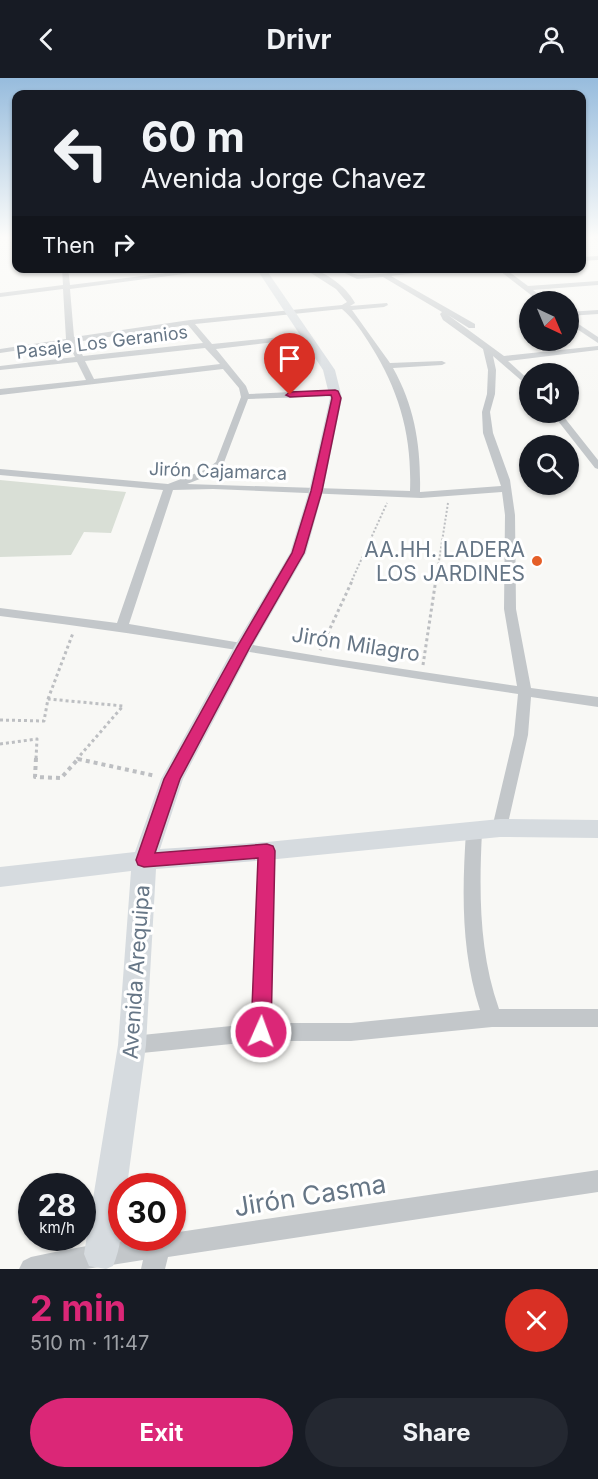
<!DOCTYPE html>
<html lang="en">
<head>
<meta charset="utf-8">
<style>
  body { margin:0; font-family:Inter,sans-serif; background:#242831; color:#f1f3f6; height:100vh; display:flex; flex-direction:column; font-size:22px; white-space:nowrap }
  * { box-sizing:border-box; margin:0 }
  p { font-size:20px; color:#9ea1a6 }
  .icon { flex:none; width:33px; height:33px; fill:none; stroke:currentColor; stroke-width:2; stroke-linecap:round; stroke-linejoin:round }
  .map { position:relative; height:1191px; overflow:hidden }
  .drawer { display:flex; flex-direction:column; background:#171b24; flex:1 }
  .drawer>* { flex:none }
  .top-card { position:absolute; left:12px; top:12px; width:574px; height:183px; border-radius:12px; box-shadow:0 2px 4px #0004; background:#171b24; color:#f1f3f6; overflow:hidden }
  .needle { width:39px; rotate:136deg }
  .fabs { position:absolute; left:519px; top:213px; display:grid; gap:12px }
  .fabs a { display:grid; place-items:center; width:60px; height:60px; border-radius:50%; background:#171b24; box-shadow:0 2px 4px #0004; font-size:30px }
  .speed { position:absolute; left:18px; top:1095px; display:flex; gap:12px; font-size:30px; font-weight:700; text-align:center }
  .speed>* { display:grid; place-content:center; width:78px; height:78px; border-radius:50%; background:#171b24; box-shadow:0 2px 4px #0004; line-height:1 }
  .speed small { font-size:15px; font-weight:400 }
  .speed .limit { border:9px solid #d22; background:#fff; color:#111 }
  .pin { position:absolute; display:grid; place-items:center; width:51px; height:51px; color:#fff; margin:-62px -26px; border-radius:50% 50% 50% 0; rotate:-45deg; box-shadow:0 0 6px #0007 }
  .pin .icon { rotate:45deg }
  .me { position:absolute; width:66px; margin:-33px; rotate:2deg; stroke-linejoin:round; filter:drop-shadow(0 0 4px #0008) }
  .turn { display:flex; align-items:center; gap:21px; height:126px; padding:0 30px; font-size:27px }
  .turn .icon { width:78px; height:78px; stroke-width:2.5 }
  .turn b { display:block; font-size:42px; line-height:51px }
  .then { display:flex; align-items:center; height:57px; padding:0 30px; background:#0003; gap:12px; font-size:22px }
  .round { display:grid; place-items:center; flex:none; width:63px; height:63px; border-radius:32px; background:#242831 }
  .overview { display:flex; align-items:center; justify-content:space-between; height:102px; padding:0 30px }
  h1 { font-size:36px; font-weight:700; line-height:45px; color:#db2777 }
  .cta { display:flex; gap:12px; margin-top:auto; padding:12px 30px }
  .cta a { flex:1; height:69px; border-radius:36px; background:#db2777; color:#fff; font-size:24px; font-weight:700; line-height:69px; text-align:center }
  .cta a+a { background:#242831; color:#f1f3f6 }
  header { display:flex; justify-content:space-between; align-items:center; height:78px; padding:0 30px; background:#171b24; font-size:27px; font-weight:700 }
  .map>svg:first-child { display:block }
</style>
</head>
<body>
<header><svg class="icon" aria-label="back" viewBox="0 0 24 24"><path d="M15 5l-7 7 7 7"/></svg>Drivr<svg class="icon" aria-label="person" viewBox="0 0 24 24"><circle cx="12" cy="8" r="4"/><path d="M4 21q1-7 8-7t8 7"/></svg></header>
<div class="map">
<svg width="598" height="1191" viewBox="0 0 598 1191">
  <rect width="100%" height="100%" fill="#f8f8f5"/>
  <path fill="#d9dfd6" d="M 0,402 L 126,414 L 111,455 L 84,454 L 71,477 L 0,479 Z"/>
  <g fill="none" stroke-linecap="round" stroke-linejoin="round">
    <path stroke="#bdbfc2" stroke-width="2" stroke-dasharray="2 2" stroke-linecap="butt" d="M 352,502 L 387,425
      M 436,502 L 448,425"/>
    <path stroke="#bdbfc2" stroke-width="3" stroke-dasharray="3 3" stroke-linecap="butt" d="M 320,572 L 353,501
      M 423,587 L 436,501
      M 48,621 L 73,555
      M 0,642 L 44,643 L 48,621 L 123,628 L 77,681
      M 0,666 L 37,661 L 36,681"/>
    <path stroke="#bdbfc2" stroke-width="4" stroke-dasharray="4 4" stroke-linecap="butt" d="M 36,680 L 35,699 L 61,700 L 79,680
      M 78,681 L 156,698"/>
    <path fill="#c3c7ca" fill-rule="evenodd" d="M 0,158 L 4,158 L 0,161 Z
      M 598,178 L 598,182 L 582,183 L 582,179 Z
      M 62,190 L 68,190 L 70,207 L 206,190 L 229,190 L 70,211 L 74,259 L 190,242 L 342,227 L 347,224 L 336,211 L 303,190 C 322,190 346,208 355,225 L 350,228 L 387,225 L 388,227 L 384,229 L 352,232 L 390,285 L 442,283 L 446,285 L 442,287 L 393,290 C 415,329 421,369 420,414 L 501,408 L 483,355 L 482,334 L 487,316 L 488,292 L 483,271 L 443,242 L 440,236 L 442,234 L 383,199 L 357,201 L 334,190 C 344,190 352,197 361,197 C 392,196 423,190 455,190 L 391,198 L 475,246 L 475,250 L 469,250 L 448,237 L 504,278 L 598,268 L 598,272 L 508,283 L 530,303 L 530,310 L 493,278 L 496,292 L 495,316 L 490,334 L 493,355 L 510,402 L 515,437 L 516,531 L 531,610 L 598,619 L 598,629 L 531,619 L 528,657 L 506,754 L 500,756 L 494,754 L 492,750 L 514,657 L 518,616 C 345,591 173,559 0,538 L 0,530 L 117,545 L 163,412 L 0,397 L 0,391 L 168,406 L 207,391 L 216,384 L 241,319 L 239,310 L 223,291 L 0,317 L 0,311 L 86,302 L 77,284 L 0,292 L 0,288 L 75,279 L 68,265 L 0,275 L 0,271 L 66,261 L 63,211 L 0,219 L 0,215 L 63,207 ZM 342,231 C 354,241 363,255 371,268 C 400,314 412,359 410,413 L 187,406 L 215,395 L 223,387 L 248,321 L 335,318 L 339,315 L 335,312 L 249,316 L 246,308 L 216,271 L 307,260 L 311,258 L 310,256 L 212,266 L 195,246 ZM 188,247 L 203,265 L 83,278 L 76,264 ZM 205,270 L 220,286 L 94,301 L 85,283 ZM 213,411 L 421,420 L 502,414 L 505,437 L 504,531 L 517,608 L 336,581 L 129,546 L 173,412 Z
      M 496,190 L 504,190 L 528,208 L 598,203 L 598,207 L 533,212 L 548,224 L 540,224 Z
      M 598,232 L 598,236 L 568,238 L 568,234 Z
      M 568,239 L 598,259 L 598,265 L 568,245 Z
      M 551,334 L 560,334 L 598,382 L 598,391 L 595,390 Z
      M 474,748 L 480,750 L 482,754 C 479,814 479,874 499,931 L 598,931 L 598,949 L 492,949 L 351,963 L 261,963 L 132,976 L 125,974 L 122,967 L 125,960 L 132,958 L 251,946 L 259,773 L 261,768 L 267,767 L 273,768 L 275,773 L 271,945 L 351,945 L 480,932 C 461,874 462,814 466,754 L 468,750 Z
      M 598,1092 L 598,1114 L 168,1179 L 165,1191 L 141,1191 L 143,1182 L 86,1191 L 19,1191 L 23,1183 L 31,1179 C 79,1169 124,1160 172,1160 L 172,1155 Z"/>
    <path fill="#d6dbdf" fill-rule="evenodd" d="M 589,158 L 598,158 L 598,164 Z
      M 256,190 L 265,190 L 335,292 L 342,320 L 323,413 L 306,475 L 252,569 L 183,701 L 160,771 L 267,764 L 500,741 L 598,742 L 598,760 L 500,759 L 267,782 L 156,791 L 146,967 L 127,1108 L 122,1108 C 122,1135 124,1163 113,1188 L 106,1191 L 89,1188 L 84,1176 L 118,967 L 131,793 L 0,809 L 0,789 L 135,774 L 161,701 L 234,569 L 290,475 L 309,413 L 330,320 L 323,292 Z"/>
  </g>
  <linearGradient id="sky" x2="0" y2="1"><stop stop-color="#97bcdd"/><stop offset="0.49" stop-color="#fcfcfa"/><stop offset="1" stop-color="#fcfcfa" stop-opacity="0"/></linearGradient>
  <rect width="598" height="325" fill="url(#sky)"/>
  <path fill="#db2777" stroke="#8e194d" stroke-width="1.5" d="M 335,312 L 338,313 L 341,320 L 322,413 L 304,475 L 250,569 L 180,701 L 155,775 L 267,766 L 273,768 L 275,773 L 271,954 L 268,961 L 261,964 L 253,961 L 251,954 L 258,780 L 144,789 L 138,787 L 136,782 L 164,701 L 237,569 L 292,475 L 311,413 L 332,320 L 331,317 L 290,319 L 286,317 L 290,314 Z"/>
  <circle fill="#e55f28" stroke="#fff" stroke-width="2" cx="537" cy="483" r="6"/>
  <g text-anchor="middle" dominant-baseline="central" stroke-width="6" stroke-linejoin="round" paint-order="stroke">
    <g font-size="18" fill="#667686" stroke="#fff">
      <text transform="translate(102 264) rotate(-7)">Pasaje Los Geranios</text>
      <text transform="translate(218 393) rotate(2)">Jirón Cajamarca</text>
    </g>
    <g font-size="21" fill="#667686" stroke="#fff" text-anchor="end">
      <text x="525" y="471">AA.HH. LADERA<tspan x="525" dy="24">LOS JARDINES</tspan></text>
    </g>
    <g font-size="21" fill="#667686" stroke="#fff">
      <text transform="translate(356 566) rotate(9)">Jirón Milagro</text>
      <text transform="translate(136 894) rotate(-86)">Avenida Arequipa</text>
    </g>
    <g font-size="26" fill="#667686" stroke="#fff">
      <text transform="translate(310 1117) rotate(-9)">Jirón Casma</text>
    </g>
  </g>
</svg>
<div class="fabs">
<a><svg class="needle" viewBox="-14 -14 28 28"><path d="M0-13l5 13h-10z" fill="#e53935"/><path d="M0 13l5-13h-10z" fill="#9ea1a6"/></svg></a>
<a><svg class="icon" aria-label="sound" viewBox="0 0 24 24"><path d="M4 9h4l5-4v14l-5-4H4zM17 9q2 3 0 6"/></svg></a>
<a><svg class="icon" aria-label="search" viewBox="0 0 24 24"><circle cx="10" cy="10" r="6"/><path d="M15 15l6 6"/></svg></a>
</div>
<div class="speed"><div>28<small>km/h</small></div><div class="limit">30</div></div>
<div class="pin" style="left:290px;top:317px;background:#d93025"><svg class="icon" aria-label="arrive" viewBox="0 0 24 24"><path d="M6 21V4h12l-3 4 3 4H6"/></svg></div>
<svg class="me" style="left:261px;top:954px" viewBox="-20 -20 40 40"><circle r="17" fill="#db2777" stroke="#fff" stroke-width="3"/><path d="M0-11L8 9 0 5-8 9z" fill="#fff"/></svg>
<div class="top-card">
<div class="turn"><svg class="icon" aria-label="left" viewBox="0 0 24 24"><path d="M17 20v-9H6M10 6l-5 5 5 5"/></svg><div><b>60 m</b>Avenida Jorge Chavez</div></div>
<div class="then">Then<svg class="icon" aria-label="right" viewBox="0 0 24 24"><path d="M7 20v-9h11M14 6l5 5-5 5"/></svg></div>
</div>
</div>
<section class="drawer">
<div class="overview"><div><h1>2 min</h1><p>510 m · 11:47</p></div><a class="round" style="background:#d93025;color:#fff"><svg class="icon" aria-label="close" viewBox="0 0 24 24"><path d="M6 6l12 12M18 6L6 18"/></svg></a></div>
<div class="cta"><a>Exit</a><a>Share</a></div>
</section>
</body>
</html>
